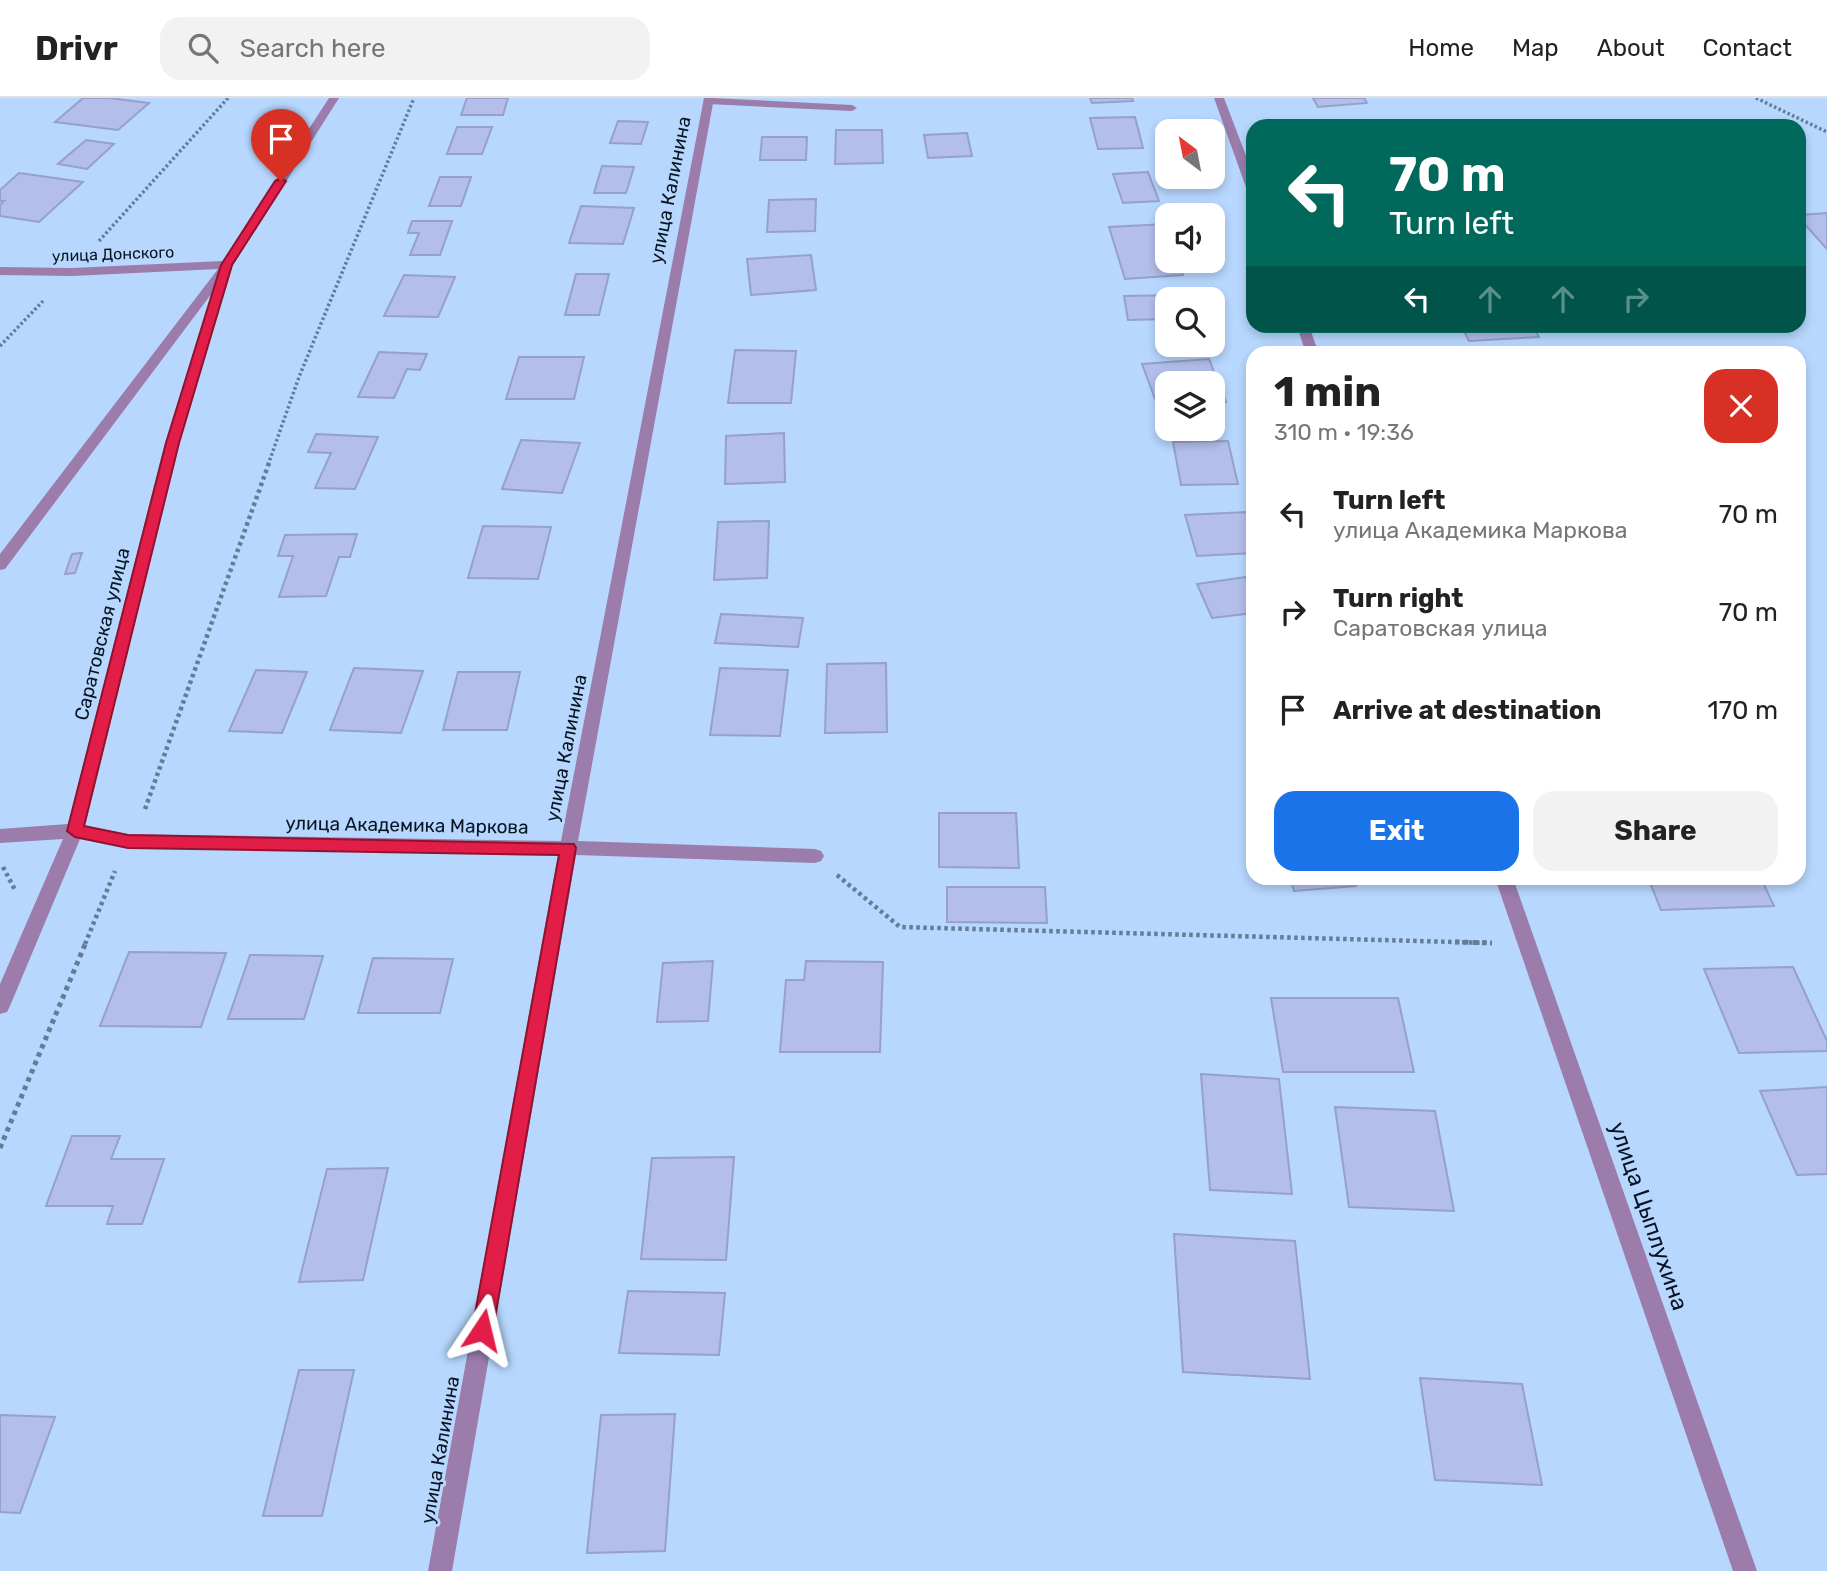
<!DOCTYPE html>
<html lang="en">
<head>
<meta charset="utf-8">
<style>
  body { margin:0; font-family:Rubik,sans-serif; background:#f2f2f2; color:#222; height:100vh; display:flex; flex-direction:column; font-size:26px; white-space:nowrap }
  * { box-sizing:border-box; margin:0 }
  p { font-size:23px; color:#767676 }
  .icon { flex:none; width:38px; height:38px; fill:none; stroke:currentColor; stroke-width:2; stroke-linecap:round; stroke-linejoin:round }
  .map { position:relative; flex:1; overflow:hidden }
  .panel { position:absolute; left:1246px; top:248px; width:560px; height:539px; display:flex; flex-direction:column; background:#fff; border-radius:21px; box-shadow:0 4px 10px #0003 }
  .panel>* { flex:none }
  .hud { position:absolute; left:1246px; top:21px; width:560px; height:214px; border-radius:21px; box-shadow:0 4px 10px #0003; background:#00695c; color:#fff; overflow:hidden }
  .needle { width:46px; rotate:328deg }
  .fabs { position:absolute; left:1155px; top:21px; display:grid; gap:14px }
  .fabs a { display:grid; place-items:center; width:70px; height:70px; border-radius:14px; background:#fff; box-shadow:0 4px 10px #0003; font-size:35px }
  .pin { position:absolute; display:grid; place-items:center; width:60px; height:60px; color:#fff; margin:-72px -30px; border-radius:50% 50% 50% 0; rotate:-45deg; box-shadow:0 0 7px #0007 }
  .pin .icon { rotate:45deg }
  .me { position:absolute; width:77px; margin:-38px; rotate:10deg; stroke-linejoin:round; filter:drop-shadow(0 0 5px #0008) }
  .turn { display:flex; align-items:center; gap:24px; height:147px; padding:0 28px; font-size:32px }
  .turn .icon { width:91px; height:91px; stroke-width:2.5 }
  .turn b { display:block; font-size:49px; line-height:60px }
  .lanes { display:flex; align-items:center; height:66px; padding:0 28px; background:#0003; justify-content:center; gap:35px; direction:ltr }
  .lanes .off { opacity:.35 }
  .round { display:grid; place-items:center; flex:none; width:74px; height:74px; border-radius:21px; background:#f2f2f2 }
  .overview { display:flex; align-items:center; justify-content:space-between; height:119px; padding:0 28px }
  h1 { font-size:42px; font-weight:700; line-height:52px }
  .primary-button { display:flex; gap:14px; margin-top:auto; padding:14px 28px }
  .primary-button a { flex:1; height:80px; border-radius:21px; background:#1a73e8; color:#fff; font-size:28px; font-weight:700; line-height:80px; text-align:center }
  .primary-button a+a { background:#f2f2f2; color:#222 }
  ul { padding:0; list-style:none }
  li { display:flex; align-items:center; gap:21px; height:98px; padding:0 28px }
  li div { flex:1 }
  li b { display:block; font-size:26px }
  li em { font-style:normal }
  header { display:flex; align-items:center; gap:42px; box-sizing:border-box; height:98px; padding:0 35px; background:#fff; border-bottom:2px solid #e0e0e0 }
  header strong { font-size:33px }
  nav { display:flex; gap:38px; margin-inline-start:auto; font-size:24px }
  .search { width:490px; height:63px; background:#f2f2f2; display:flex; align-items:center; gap:18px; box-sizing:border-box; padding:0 24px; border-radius:21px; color:#767676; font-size:26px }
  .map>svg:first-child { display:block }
</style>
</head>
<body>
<header>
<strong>Drivr</strong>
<div class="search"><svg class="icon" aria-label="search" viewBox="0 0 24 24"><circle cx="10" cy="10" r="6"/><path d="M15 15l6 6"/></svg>Search here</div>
<nav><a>Home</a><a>Map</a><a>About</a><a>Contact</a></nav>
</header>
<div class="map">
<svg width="1827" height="1473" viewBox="0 0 1827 1473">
  <rect width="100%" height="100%" fill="#b7d7fe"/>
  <path fill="#b3beea" stroke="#95a0cb" stroke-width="2" d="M 83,0 L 109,0 L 149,5 L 118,32 L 55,24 Z
    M 467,0 L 508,0 L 503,17 L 461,17 Z
    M 1090,0 L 1132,0 L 1133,3 L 1092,5 Z
    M 1313,0 L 1364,0 L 1367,5 L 1318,9 Z
    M 1135,19 L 1143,50 L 1098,51 L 1090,20 Z
    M 618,23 L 648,24 L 641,46 L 610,45 Z
    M 457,29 L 492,29 L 482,56 L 447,56 Z
    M 836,32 L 882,32 L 883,65 L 835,66 Z
    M 967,35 L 972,58 L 928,60 L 924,37 Z
    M 762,39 L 807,39 L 806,62 L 760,62 Z
    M 86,42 L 114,46 L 87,71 L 58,66 Z
    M 602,68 L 634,69 L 626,95 L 594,95 Z
    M 1148,74 L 1159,103 L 1123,105 L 1113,76 Z
    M 19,75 L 83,84 L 39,124 L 0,118 L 0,107 L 4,103 L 0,103 L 0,92 Z
    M 440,79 L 471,79 L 461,108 L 429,108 Z
    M 816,101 L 815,133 L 767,134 L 769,102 Z
    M 581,108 L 634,110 L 623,146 L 569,145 Z
    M 1827,115 L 1827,151 L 1799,120 L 1799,117 Z
    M 412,123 L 452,123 L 440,157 L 410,157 L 419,135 L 408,135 Z
    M 1165,126 L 1167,163 L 1178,163 L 1183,177 L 1125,181 L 1109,129 Z
    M 811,157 L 816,192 L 751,197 L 747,161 Z
    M 576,176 L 609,176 L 599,217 L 565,217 Z
    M 404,177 L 455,179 L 438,219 L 384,218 Z
    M 1182,197 L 1183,201 L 1167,201 L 1167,221 L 1128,222 L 1124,198 Z
    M 1461,228 L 1533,228 L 1539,239 L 1469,243 Z
    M 735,252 L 796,253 L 791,305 L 728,305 Z
    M 379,254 L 427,256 L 420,272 L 407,271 L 394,300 L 358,299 Z
    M 519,259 L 584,259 L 574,301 L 506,301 Z
    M 1209,261 L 1226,304 L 1213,305 L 1213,285 L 1167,285 L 1167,308 L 1158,309 L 1142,266 Z
    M 784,335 L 785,384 L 725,386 L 726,338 Z
    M 316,336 L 378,339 L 355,391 L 315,390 L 331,355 L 308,354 Z
    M 521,342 L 580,345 L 562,395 L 502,391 Z
    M 1228,343 L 1238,386 L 1181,387 L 1173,344 Z
    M 1247,414 L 1253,431 L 1253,455 L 1197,458 L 1185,417 Z
    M 769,423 L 767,480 L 714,482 L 718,424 Z
    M 483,428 L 551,429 L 538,481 L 468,480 Z
    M 357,436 L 350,459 L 339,459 L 326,498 L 279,499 L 293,458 L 278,458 L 285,437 Z
    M 82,455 L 75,475 L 65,476 L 72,456 Z
    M 1253,478 L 1253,515 L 1212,520 L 1197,486 Z
    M 721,516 L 803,520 L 798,549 L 715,545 Z
    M 886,565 L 887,634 L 825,635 L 827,566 Z
    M 354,570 L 423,573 L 401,635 L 330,632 Z
    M 720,570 L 788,572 L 780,638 L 710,637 Z
    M 256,572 L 307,574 L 282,635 L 229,633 Z
    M 458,574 L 520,574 L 507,632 L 443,632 Z
    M 939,715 L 1016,715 L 1019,770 L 939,769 Z
    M 1290,780 L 1354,780 L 1356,788 L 1294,793 Z
    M 1648,780 L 1761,780 L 1774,808 L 1661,812 Z
    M 947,789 L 1045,789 L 1047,825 L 947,824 Z
    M 129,854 L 226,855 L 201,929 L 100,928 Z
    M 250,857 L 323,858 L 304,921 L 228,921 Z
    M 373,860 L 453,861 L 440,915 L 358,915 Z
    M 713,863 L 708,923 L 657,924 L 663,865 Z
    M 806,863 L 883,864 L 880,954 L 780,954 L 786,882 L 804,882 Z
    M 1793,869 L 1827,943 L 1827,953 L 1739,955 L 1704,871 Z
    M 1271,900 L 1398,900 L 1414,974 L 1283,974 Z
    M 1201,976 L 1279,981 L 1292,1096 L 1210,1092 Z
    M 1827,989 L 1827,1076 L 1797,1077 L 1760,993 Z
    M 1335,1009 L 1435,1013 L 1454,1113 L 1349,1109 Z
    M 72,1038 L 120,1038 L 111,1061 L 164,1061 L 142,1126 L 107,1126 L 113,1108 L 46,1108 Z
    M 734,1059 L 726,1162 L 641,1161 L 652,1060 Z
    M 388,1070 L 363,1182 L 299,1184 L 327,1071 Z
    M 1174,1136 L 1295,1143 L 1310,1281 L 1183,1274 Z
    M 628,1193 L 725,1195 L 719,1257 L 619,1255 Z
    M 299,1272 L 354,1272 L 322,1418 L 263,1418 Z
    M 1420,1280 L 1522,1286 L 1542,1387 L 1435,1382 Z
    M 675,1316 L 665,1453 L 587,1455 L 601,1317 Z
    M 0,1317 L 55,1319 L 20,1415 L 0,1414 Z"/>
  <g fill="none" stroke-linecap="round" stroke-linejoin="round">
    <path stroke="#657b96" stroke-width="3.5" stroke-dasharray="2.5 2.5" stroke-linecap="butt" d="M 1756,0 L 1827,34
      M 99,143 L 228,0
      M 0,248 L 43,203
      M 268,367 L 299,279 L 414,0"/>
    <path stroke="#657b96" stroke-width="4.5" stroke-dasharray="3.5 3.5" stroke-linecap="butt" d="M 145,711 L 269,365
      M 3,769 L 15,792
      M 837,777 L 900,829 L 1492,845
      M 85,846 L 115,773"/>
    <path stroke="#657b96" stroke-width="5" stroke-dasharray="4.5 4.5" stroke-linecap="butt" d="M 1455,844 L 1492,845
      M 0,1050 L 86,844"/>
    <path fill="#9b7cab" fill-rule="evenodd" d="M 713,0 L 852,7 L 857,10 L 852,13 L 708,6 L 703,3 Z"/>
    <path fill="#9b7cab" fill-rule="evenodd" d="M 329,0 L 339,0 L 233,167 L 179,345 L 85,728 L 128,736 L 561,743 L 704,0 L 714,0 L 578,743 L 815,751 L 821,753 L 824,758 L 821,763 L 815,765 L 576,757 L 452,1473 L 428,1473 L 558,757 L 128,750 L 80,741 L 10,908 L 7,914 L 0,916 L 0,886 L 63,741 L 0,745 L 0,731 L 68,726 L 165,345 L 212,195 L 5,471 L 0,472 L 0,456 L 218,171 L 72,178 L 0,177 L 0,169 L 72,170 L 223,163 Z
      M 1214,0 L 1224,0 L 1253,76 L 1253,95 L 1247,92 Z
      M 1297,228 L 1309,228 L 1319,256 L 1306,256 Z
      M 1495,780 L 1513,780 L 1757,1473 L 1733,1473 Z"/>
  </g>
  <path fill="#e11d48" stroke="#92132f" stroke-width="2" d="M 281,80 L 286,83 L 232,167 L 179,345 L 84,728 L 128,737 L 574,746 L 576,750 L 493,1232 L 490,1239 L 482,1242 L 475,1239 L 472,1232 L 559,757 L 128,750 L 75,739 L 67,733 L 166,345 L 221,167 L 275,83 Z"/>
  <g text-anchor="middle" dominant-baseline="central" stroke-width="6" stroke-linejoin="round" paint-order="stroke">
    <g font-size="16" fill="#091422" stroke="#b7d7fe">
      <text transform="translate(113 156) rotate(-2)">улица Донского</text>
    </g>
    <g font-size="19" fill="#091422" stroke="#b7d7fe">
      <text transform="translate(670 92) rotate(-79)">улица Калинина</text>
      <text transform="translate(102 536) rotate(-76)">Саратовская улица</text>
      <text transform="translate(566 650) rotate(-79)">улица Калинина</text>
      <text transform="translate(407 727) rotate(1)">улица Академика Маркова</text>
      <text transform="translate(440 1352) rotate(-80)">улица Калинина</text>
    </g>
    <g font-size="23" fill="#091422" stroke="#b7d7fe">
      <text transform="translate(1649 1118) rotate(71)">улица Цыплухина</text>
    </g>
  </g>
</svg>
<div class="fabs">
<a><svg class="needle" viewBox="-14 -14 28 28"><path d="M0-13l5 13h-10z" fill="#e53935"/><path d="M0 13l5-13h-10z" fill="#767676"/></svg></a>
<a><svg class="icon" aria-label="sound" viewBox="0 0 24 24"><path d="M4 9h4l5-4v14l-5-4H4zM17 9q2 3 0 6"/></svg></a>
<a><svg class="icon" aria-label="search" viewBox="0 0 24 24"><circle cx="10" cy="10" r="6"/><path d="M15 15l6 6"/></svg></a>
<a><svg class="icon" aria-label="layers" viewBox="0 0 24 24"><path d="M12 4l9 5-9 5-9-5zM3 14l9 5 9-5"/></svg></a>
</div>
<div class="pin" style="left:281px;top:83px;background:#d93025"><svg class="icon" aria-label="arrive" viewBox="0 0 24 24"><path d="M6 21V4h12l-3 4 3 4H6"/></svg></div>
<svg class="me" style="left:482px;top:1232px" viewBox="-20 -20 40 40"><path d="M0-17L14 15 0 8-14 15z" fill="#e11d48" stroke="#fff" stroke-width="4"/></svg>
<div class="hud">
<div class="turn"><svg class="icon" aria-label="left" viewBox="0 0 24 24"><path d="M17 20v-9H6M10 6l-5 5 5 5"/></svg><div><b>70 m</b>Turn left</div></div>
<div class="lanes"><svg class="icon" aria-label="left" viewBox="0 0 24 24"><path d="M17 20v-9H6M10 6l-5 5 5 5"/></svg><svg class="icon off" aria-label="ahead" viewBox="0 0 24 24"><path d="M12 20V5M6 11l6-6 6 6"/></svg><svg class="icon off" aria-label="ahead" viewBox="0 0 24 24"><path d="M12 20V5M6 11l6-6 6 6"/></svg><svg class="icon off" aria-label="right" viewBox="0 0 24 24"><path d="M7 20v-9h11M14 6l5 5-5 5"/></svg></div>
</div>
<section class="panel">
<div class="overview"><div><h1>1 min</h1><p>310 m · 19:36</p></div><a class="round" style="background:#d93025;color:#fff"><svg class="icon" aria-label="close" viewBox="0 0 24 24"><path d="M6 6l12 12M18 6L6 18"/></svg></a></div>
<ul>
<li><svg class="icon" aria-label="left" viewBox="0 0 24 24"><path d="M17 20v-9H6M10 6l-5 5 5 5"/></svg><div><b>Turn left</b><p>улица Академика Маркова</p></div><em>70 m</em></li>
<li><svg class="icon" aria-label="right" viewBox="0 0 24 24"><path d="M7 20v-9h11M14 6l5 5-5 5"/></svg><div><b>Turn right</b><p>Саратовская улица</p></div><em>70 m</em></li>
<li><svg class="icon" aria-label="arrive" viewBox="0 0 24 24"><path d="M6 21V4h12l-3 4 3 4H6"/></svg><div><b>Arrive at destination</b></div><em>170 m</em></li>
</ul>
<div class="primary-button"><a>Exit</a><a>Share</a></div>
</section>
</div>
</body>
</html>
